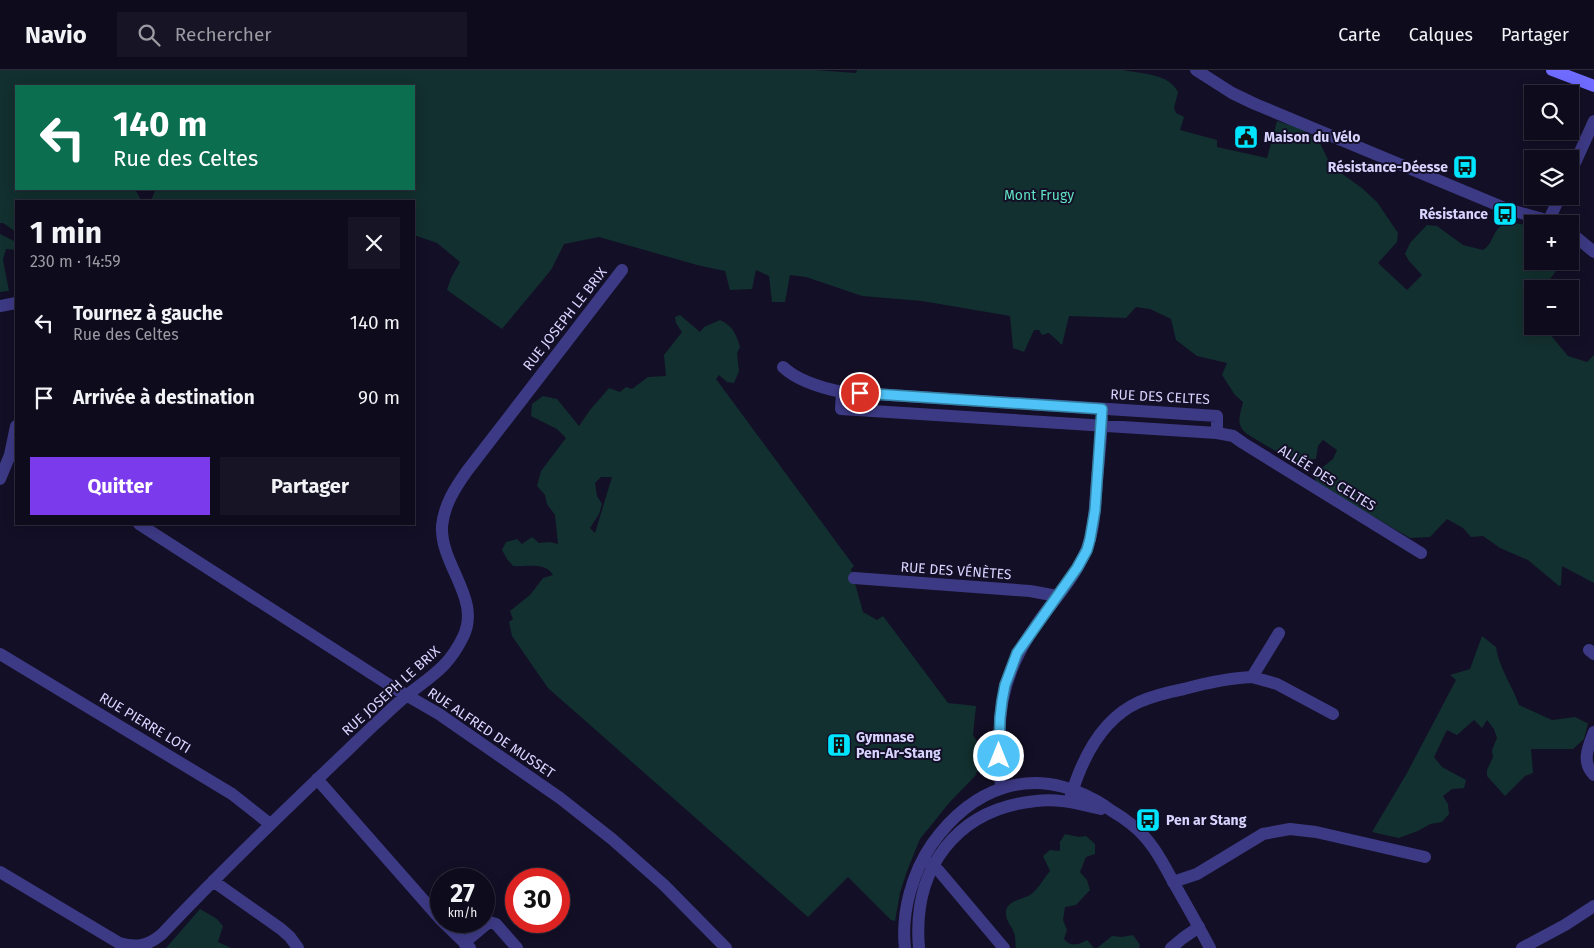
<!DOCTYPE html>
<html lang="fr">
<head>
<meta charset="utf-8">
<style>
  body { margin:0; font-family:"Fira Sans",sans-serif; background:#171425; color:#f1f3f6; height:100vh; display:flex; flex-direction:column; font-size:19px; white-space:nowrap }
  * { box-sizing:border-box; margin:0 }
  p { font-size:16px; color:#9b9ba3 }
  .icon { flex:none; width:28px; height:28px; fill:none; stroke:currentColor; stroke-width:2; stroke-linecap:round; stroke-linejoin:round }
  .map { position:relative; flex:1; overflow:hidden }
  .details { position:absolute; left:15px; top:130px; width:400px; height:325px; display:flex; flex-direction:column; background:#0e0b1c; border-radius:0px; box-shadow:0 2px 12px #0003,0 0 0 1px #2e2b3b }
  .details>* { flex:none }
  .guide { position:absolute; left:15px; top:15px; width:400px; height:105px; border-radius:0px; box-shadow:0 2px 12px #0003,0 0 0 1px #2e2b3b; background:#0b6e4f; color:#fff; overflow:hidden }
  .controls { position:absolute; left:1524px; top:15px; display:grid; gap:10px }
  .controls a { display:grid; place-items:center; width:55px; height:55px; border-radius:0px; background:#0e0b1c; box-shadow:0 2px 12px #0003,0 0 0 1px #2e2b3b; font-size:25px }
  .speed { position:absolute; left:430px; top:798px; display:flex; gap:10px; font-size:25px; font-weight:700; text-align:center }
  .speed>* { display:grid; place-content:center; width:65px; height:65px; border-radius:50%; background:#0e0b1c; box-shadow:0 2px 12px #0003,0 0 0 1px #2e2b3b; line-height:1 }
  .speed small { font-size:12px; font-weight:400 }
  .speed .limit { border:8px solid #d22; background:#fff; color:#111 }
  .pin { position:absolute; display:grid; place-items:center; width:42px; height:42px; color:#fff; margin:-21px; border:2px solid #fff; border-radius:50%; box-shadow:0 1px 5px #0007 }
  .me { position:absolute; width:55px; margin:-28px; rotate:0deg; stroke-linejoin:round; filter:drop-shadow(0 0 4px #0008) }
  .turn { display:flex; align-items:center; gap:18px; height:105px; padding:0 15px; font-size:22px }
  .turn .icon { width:65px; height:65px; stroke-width:2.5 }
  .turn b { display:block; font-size:35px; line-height:42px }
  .round { display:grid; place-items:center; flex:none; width:52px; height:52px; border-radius:0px; background:#171425 }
  .headline { display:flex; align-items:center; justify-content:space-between; height:85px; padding:0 15px }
  h1 { font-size:30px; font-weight:700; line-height:38px }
  .primary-button { display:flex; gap:10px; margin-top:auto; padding:10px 15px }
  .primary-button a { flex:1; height:58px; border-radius:0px; background:#7c3aed; color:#fff; font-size:20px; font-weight:700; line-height:58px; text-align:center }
  .primary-button a+a { background:#171425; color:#f1f3f6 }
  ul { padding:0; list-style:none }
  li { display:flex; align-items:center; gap:15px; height:75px; padding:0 15px }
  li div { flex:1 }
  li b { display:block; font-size:19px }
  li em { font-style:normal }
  header { display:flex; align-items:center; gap:30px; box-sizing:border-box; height:70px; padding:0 25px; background:#0e0b1c; border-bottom:1px solid #2e2b3b }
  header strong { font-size:24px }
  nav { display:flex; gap:28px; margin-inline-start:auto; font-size:18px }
  .search { width:350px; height:45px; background:#171425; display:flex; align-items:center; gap:12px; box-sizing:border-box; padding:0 18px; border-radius:0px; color:#9b9ba3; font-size:19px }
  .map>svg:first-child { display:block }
</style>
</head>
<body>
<header>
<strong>Navio</strong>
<div class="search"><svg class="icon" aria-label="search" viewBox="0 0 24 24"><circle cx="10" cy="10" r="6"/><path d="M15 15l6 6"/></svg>Rechercher</div>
<nav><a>Carte</a><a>Calques</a><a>Partager</a></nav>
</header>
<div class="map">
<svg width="1594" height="878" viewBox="0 0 1594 878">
  <rect width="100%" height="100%" fill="#130f26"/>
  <path fill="#12302f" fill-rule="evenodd" d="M 0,0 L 815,0 L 856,3 L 857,0 L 1123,0 C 1142,4 1168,3 1178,22 L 1174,38 L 1176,43 L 1184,47 L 1180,60 L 1217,70 L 1217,77 L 1267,88 L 1277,51 L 1297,57 L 1315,67 L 1319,71 L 1331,96 L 1362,118 L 1377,132 L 1398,163 L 1397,172 L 1378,193 L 1407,220 L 1422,205 L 1409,191 L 1405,184 L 1410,173 L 1427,155 L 1437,156 L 1463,175 L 1483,180 C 1490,175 1491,171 1495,163 C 1502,149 1520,153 1532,157 L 1532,191 L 1563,191 L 1543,219 L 1532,219 L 1532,256 L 1552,256 L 1549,263 L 1568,286 L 1587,292 L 1594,285 L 1594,513 L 1562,496 L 1561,515 L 1559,516 L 1528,490 L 1500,478 L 1483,466 L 1471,467 L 1463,458 L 1447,449 L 1430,467 L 1410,468 L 1321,416 L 1316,411 L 1314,404 L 1333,389 L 1337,380 L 1323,370 L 1318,376 L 1316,389 L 1311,389 L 1302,397 L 1247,364 C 1235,354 1240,346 1243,332 L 1235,325 L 1222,305 L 1227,293 L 1197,286 L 1176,270 L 1171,249 L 1150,239 L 1136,237 L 1126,248 L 1069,246 L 1062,275 L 1049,263 L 1042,265 L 1039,260 L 1034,260 L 1024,282 L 1013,278 L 1010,246 L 922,231 L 862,226 L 806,207 L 790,205 L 785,232 L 772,232 L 769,206 L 756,200 L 752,219 L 730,220 L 725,201 L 697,195 L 599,167 L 564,174 L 551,200 L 502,259 L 447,220 L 451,208 L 460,192 L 437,173 L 414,165 L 414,131 L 151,130 L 156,119 L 414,119 L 414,16 L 16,16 L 16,119 L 135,119 L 141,130 L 122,131 L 16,131 L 16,162 L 3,153 L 0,153 Z
    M 0,164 L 16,172 L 16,180 L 6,179 L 3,190 L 9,221 L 0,222 Z
    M 680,245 L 700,262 L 704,257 L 720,250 C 733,256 736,264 740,277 L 737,283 L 739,301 L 734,313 L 727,312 L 719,305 L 716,309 L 854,496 L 851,499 L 863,542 L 877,550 L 883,546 L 948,633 L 976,636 L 973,665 L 981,678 L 981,694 L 975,706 L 949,733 L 920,769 L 907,801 L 900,823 L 895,851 L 891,850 L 848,807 L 808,847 L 548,618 L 512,566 L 509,552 L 513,549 L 510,541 L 530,525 L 543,508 L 553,505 C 546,492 525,497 513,496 L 507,489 L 502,480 L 506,472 L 517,469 L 522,474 L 532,467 L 539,473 L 550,472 L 558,474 L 555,445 L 547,434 L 545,425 L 537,416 L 541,401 L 566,368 L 557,359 L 531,346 L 532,334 L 543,326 L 557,329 L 579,356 L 590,340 L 609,318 L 620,322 L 626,317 L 632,319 L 648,307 L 666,306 L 664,285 L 682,262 L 676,253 L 675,247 ZM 601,407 L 612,407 L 595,463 L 590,458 L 599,444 L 602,434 L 597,426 L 595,413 Z
    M 1482,566 L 1496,577 C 1499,598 1512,615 1519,635 L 1552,650 L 1575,647 L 1587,653 L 1588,653 L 1584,669 L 1573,679 L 1531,679 L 1533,703 L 1525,706 L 1505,726 L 1487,706 L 1487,700 L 1493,687 L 1492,680 L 1497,668 L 1494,659 L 1487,650 L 1482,658 L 1474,650 L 1457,665 L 1447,660 L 1434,687 L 1442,697 L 1466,710 L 1464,718 L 1452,719 L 1443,726 L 1448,734 L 1449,744 L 1442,752 L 1430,754 L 1418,761 L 1399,768 L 1372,762 L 1407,703 L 1456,610 L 1450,605 L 1470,599 Z
    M 1065,764 L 1079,767 L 1086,766 L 1095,774 L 1095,784 L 1086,787 L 1080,802 L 1087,810 L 1090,820 L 1076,835 L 1065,837 L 1063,850 L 1067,860 L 1064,869 C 1070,877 1079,875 1087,870 L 1094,878 L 1016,878 C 1015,873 1016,867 1014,863 C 1012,856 1007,853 1006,845 C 1004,831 1021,830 1030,825 C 1036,822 1045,807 1050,801 L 1043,786 L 1050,780 L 1060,781 L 1060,772 Z
    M 200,839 L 217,849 L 223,856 L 218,872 L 231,878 L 166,878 Z
    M 1133,865 L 1140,875 L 1139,878 L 1097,878 L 1112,866 L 1122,867 Z"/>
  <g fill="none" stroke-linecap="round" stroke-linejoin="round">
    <path stroke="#3d3a85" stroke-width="12" d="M 0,236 L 16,233
      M 783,297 C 798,311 822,318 842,322 L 1217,346 L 1217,363 L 841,339 L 842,322
      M 1217,363 L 1233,366 L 1243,373 L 1421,483
      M 0,409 L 10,385 L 16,356
      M 139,454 L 394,618 L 439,644 L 560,728 L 612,769 L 664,815 L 726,878
      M 854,508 L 1030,521 L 1057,526
      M 1589,580 L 1594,584
      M 0,584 L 232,724 L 270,754
      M 1252,607 L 1277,614 L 1333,644
      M 1594,662 C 1588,677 1581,692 1594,705
      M 317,709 L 441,850
      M 1001,717 C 997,649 997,609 1039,551 C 1055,529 1075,507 1086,481 C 1095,459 1095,434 1097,410 C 1099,390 1101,369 1102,349
      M 1070,729 C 1081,691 1101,649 1139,632 C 1153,626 1169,622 1184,619 C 1206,613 1228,608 1252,607 L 1279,563
      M 925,790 L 939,801 L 1004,878
      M 0,802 L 119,873 C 137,878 148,876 162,864 C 231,791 303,723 375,654 C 385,645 395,635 406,626 C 431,606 448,598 463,567 C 482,529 440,495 442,456 C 444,435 455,418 467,401 L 622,200
      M 213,811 L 281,859 L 290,867 L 298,878
      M 1173,812 L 1197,804 L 1263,764 L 1290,759 L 1316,762 L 1425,787
      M 442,851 L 470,878
      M 464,873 L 489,852 L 496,854 L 517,878
      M 1171,878 L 1183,868 L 1199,857
      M 1522,878 L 1565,855 L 1594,836"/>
    <path stroke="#3d3a85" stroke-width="12" d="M 1196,0 L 1232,23 L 1255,34 L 1507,139 L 1560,154
      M 1570,104 L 1594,51
      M 1549,150 L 1560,126
      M 1570,162 L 1594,182
      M 905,878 C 901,843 912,803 932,774 C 972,718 1030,695 1093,729 C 1100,732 1106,737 1112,741 C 1119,745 1125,749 1131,754 C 1152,770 1163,793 1175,815 C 1187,836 1199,857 1210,878
      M 919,878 C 912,799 956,739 1036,731 C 1058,728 1079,734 1101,739"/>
    <path stroke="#6f6bff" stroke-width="12" d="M 1552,0 L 1594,16"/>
  </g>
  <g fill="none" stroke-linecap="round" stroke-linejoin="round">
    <defs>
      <path id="route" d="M 860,323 L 1102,339 L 1095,440 L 1090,469 L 1087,480 L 1077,498 L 1017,583 L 1005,615 L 1002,631 L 1000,648 L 999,686"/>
    </defs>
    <use href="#route" stroke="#337fa1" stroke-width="12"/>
    <use href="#route" stroke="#4fc3f7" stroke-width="9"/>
  </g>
  <defs>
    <symbol id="civic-square" viewBox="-11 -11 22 22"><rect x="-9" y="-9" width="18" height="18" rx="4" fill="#00e5ff" stroke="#130f26"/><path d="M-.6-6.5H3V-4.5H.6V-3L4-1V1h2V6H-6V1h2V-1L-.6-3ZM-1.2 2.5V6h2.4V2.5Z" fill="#111"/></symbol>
    <symbol id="bus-square" viewBox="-11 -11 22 22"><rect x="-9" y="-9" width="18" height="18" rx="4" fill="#00e5ff" stroke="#130f26"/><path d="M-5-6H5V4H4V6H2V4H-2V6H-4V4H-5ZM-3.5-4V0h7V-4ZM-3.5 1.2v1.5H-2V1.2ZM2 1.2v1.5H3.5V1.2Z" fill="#111"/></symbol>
    <symbol id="building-square" viewBox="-11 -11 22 22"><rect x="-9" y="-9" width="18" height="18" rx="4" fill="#00e5ff" stroke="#130f26"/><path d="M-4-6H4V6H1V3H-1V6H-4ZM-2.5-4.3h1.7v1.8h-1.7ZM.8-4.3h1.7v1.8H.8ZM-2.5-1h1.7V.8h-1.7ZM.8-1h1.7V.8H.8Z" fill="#111"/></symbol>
  </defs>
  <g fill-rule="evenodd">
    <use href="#civic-square" x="1232" y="53" width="28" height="28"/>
    <use href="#bus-square" x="1451" y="83" width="28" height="28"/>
    <use href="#bus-square" x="1491" y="130" width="28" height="28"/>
    <use href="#building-square" x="825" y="661" width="28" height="28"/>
    <use href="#bus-square" x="1134" y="736" width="28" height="28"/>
  </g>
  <g text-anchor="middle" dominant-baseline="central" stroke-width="4" stroke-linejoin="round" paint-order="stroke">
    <g font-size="14" font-weight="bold" fill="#d9d4ff" stroke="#130f26" text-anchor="start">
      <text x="1264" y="67">Maison du Vélo</text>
      <text x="1448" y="97" text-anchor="end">Résistance-Déesse</text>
      <text x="1488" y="144" text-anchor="end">Résistance</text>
      <text x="856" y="667">Gymnase<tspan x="856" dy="16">Pen-Ar-Stang</tspan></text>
      <text x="1166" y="750">Pen ar Stang</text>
    </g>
    <g font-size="14" fill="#5fe0c0" stroke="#130f26">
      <text x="1039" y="125">Mont Frugy</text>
    </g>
    <g font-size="14" fill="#d9d4ff" stroke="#130f26">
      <text transform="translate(565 249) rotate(-52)">RUE JOSEPH LE BRIX</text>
      <text transform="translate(1160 327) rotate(3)">RUE DES CELTES</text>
      <text transform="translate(1327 408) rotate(32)">ALLÉE DES CELTES</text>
      <text transform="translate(956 501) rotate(4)">RUE DES VÉNÈTES</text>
      <text transform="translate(391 621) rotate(-42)">RUE JOSEPH LE BRIX</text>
      <text transform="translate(145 653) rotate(31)">RUE PIERRE LOTI</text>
      <text transform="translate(491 663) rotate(34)">RUE ALFRED DE MUSSET</text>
    </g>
  </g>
</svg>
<div class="controls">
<a><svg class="icon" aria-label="search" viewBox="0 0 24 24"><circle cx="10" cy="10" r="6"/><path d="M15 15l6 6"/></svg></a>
<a><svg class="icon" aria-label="layers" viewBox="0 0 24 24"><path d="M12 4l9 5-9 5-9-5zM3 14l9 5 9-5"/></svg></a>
<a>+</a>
<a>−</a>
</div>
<div class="speed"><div>27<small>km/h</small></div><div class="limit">30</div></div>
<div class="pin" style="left:860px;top:323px;background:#d93025"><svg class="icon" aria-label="arrive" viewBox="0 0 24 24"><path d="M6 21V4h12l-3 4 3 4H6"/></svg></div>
<svg class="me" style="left:999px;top:686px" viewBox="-20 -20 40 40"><circle r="17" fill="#4fc3f7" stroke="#fff" stroke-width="3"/><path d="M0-11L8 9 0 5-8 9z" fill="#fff"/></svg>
<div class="guide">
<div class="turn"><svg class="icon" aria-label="left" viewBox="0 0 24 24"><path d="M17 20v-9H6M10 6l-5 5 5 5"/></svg><div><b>140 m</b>Rue des Celtes</div></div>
</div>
<section class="details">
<div class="headline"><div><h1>1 min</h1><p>230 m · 14:59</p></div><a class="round"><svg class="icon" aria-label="close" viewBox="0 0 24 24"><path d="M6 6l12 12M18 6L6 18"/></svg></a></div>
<ul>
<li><svg class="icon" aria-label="left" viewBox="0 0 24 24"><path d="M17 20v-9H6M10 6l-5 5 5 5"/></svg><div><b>Tournez à gauche</b><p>Rue des Celtes</p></div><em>140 m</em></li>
<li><svg class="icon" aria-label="arrive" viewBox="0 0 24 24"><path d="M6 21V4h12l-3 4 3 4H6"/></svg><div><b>Arrivée à destination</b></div><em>90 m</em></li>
</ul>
<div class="primary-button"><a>Quitter</a><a>Partager</a></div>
</section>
</div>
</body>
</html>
